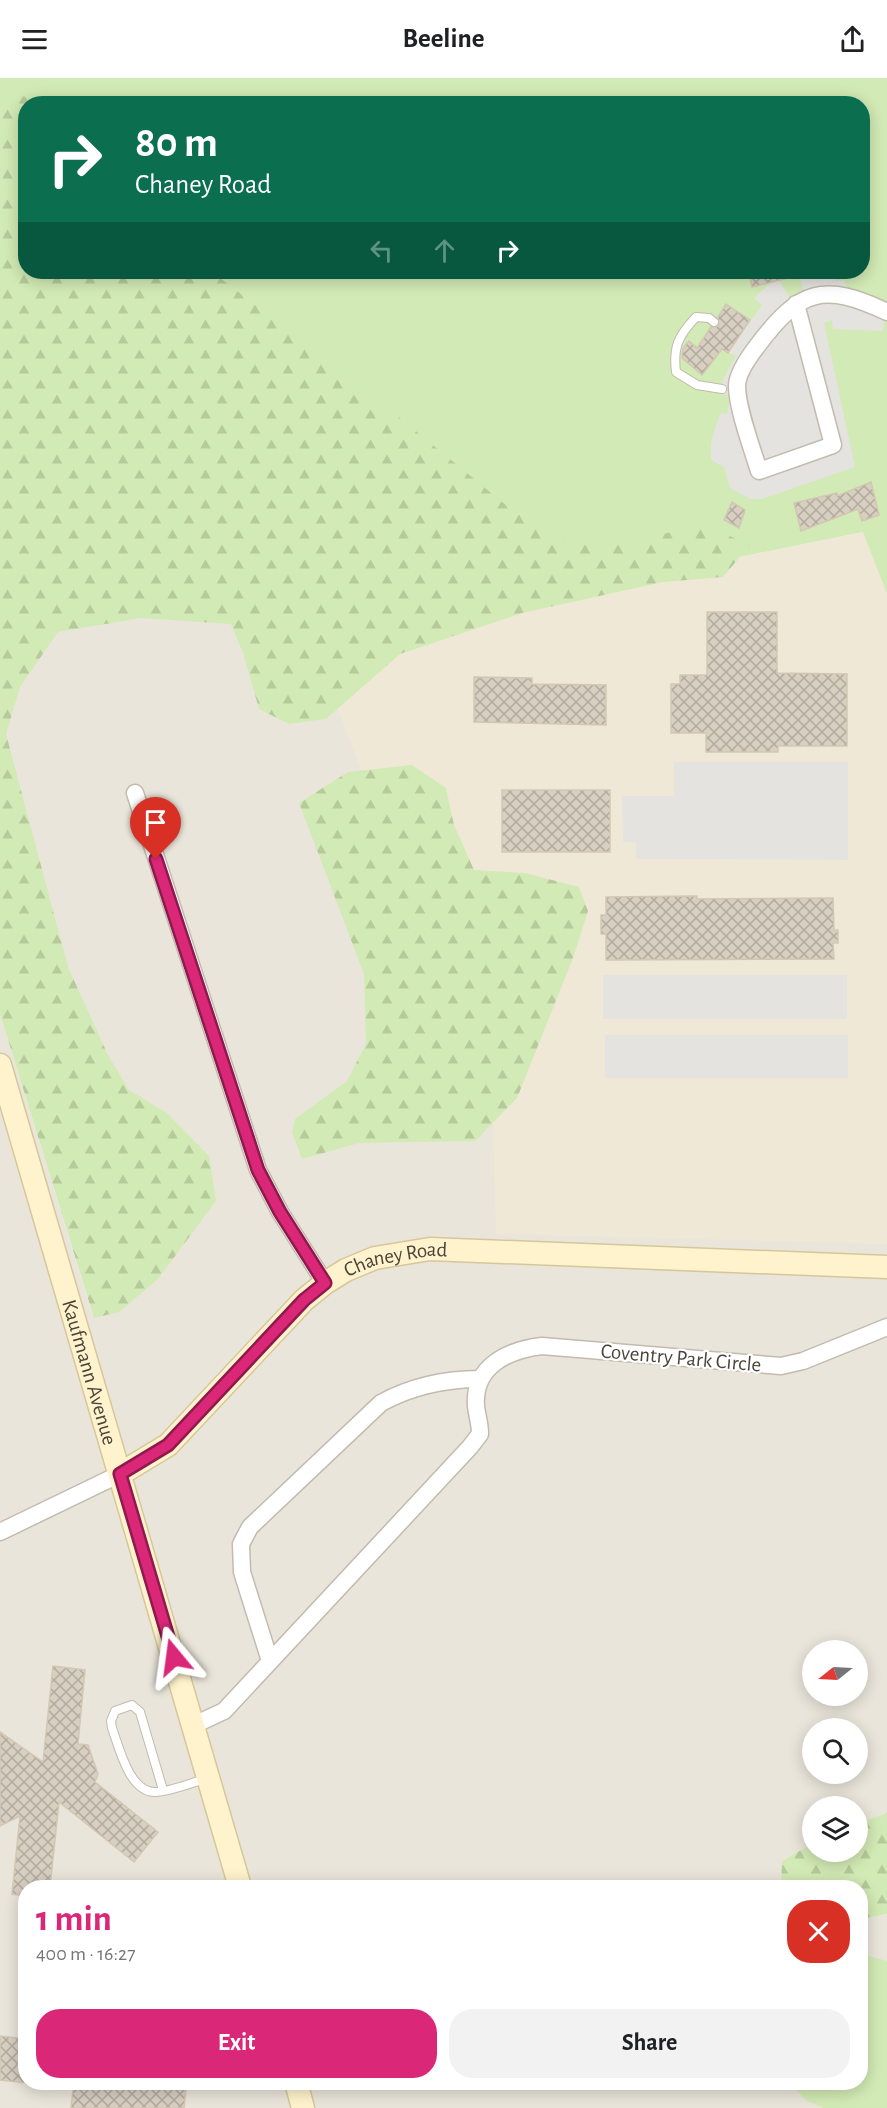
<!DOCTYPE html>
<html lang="en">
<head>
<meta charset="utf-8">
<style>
  body { margin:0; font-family:"Alegreya Sans",sans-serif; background:#f2f2f2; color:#202124; height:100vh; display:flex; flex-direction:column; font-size:22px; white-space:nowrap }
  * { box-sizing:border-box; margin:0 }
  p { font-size:20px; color:#757577 }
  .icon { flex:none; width:33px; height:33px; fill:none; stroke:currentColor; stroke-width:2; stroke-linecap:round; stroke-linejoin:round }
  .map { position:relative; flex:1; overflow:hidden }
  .side { position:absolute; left:18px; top:1802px; width:850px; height:210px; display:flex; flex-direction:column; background:#fff; border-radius:24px; box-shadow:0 3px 15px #0003 }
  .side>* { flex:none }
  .banner { position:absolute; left:18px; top:18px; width:852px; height:183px; border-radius:24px; box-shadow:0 3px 15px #0003; background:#0b6e4f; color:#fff; overflow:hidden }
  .needle { width:39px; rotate:252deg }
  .buttons { position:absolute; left:802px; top:1562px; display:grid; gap:12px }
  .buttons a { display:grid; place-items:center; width:66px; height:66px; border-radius:50%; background:#fff; box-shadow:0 3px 15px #0003; font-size:30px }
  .pin { position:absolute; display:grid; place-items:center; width:51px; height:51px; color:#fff; margin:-62px -26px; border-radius:50% 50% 50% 0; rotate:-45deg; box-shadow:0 0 6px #0007 }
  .pin .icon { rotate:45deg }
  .me { position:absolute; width:66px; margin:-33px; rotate:344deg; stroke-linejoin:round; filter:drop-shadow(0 0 4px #0008) }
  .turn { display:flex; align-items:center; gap:21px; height:126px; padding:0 18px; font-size:27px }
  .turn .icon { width:78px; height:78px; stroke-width:2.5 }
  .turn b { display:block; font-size:42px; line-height:51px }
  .lanes { display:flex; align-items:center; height:57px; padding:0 18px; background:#0003; justify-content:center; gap:30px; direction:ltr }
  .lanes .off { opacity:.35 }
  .round { display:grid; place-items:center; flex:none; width:63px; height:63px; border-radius:24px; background:#f2f2f2 }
  .head { display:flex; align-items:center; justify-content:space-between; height:102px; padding:0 18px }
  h1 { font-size:36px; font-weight:700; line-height:45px; color:#db2777 }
  .cta { display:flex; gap:12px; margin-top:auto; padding:12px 18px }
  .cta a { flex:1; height:69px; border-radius:24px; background:#db2777; color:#fff; font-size:24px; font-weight:700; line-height:69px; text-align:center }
  .cta a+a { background:#f2f2f2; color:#202124 }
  header { display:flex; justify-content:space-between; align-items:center; height:78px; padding:0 18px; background:#fff; font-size:27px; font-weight:700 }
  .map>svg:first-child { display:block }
</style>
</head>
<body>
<header><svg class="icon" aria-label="menu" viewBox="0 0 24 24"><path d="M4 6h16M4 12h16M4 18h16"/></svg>Beeline<svg class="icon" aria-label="share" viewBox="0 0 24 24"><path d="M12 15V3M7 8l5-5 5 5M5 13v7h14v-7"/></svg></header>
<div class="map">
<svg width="887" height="2030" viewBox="0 0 887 2030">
  <defs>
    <pattern id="forest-firs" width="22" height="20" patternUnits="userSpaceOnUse" patternTransform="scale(1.5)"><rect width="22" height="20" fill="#d2eab5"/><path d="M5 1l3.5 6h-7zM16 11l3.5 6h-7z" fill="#b6ca9c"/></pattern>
    <pattern id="building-cross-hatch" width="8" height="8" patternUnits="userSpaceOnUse" patternTransform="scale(1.5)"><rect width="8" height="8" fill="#d8cfc1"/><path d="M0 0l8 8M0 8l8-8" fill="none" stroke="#b1aa9e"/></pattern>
  </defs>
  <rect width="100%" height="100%" fill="#f6f3ec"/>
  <path fill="#eae5da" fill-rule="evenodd" d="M 49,514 L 887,516 L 887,1735 L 858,1745 L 858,1728 L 813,1728 L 813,1765 L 782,1783 L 781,1809 L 26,1809 L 26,2004 L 861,2004 L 861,1841 L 887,1836 L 887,2030 L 0,2030 L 0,936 L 93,1238 L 0,674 L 0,591 ZM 813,1572 L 858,1572 L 858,1617 L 813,1617 ZM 813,1650 L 858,1650 L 858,1695 L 813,1695 Z"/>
  <path fill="#efe8d6" d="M 864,454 L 887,516 L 887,1166 L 496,1156 L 493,1042 L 313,565 Z"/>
  <path fill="#d2eab5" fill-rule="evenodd" d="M 0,0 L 887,0 L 887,516 L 863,454 L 313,565 L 0,224 ZM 26,26 L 862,26 L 862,194 L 26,194 Z
    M 861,1876 L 887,1883 L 887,2030 L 823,2030 L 807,2023 L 788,2004 L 861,2004 Z"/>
  <path fill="url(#forest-firs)" d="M 0,11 L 44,25 L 26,26 L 26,194 L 212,194 L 360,307 L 507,428 L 565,461 L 601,469 L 705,447 L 750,467 L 723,499 L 663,504 L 522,535 L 400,576 L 326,641 L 289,646 L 259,631 L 243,575 L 231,546 L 141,540 L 58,554 L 20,609 L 6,656 L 68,889 L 108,977 L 129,1012 L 167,1035 L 209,1078 L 216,1123 L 158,1201 L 119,1234 L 94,1240 L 0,936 Z
    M 412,687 L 446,710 L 454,747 L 474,792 L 525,795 L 579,809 L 588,833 L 573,880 L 517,1020 L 475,1063 L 359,1065 L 302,1081 L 292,1054 L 295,1041 L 347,1003 L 366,966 L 364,896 L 299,725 L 348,694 Z
    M 887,1735 L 887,1836 L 861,1841 L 861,1809 L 781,1809 L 782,1783 L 813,1765 L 813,1773 L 858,1773 L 858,1745 Z"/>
  <path fill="#e5e3e0" d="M 799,194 L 833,194 L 835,203 L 844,202 L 847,210 L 885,229 L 883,253 L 833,251 L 832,242 L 824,245 L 855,389 L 762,421 L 750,421 L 730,410 L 724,389 L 711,382 L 711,366 L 716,347 L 721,335 L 727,336 L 730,322 L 722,311 L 722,304 L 736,277 L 728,275 L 762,227 L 754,220 L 777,199 L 789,219 L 803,212 Z
    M 674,684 L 848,684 L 848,782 L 636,781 L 636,764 L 623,764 L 622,718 L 674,718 Z
    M 603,897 L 847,897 L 847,941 L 603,941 Z
    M 605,957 L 848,957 L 848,1000 L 605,1000 Z"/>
  <path fill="url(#building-cross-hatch)" stroke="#d3c7b4" stroke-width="1.5" d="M 749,194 L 795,194 L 796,198 L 752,209 Z
    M 726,226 L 750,242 L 728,275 L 722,271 L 702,297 L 682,280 L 683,270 L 689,263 L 697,270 L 711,249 L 719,248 L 718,239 Z
    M 871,404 L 879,437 L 862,443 L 858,431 L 801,453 L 794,425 L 837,415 L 837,418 Z
    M 732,424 L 745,432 L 739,450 L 724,442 Z
    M 707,534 L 777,534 L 777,595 L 847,596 L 847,668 L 778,668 L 778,674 L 706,674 L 706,655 L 671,655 L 671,606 L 680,606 L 680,597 L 707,597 Z
    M 474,599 L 532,600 L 532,606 L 606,607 L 606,647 L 474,644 Z
    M 502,712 L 610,712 L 610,774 L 502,774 Z
    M 697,818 L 697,821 L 833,820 L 834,852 L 838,852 L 838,865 L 833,865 L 834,881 L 606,882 L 606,856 L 601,856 L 601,837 L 606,837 L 606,819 Z
    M 53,1588 L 85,1592 L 78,1666 L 88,1667 L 98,1696 L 95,1704 L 158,1754 L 134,1784 L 59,1724 L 50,1809 L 26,1809 L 26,1818 L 12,1816 L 20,1738 L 0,1748 L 0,1654 L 43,1684 Z
    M 0,1958 L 26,1961 L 26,2005 L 0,2002 Z
    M 74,2004 L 136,2004 L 186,2011 L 184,2030 L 71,2030 Z"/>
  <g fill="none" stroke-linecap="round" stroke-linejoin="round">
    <defs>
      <path id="lane" d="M 714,244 L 709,240 L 696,239 C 678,258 673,269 676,294 L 697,307 L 722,311
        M 163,1712 L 140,1634 L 132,1627 L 115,1633 L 111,1643 L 112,1650 C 119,1669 129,1713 154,1714 C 167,1715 194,1704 208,1700"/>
      <path id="street" d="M 796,226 L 833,367 L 759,393 C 752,370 737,330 737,308 C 737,295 751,276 758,267 C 800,211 824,204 887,234
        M 135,715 L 258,1092 L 280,1134 L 325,1205
        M 0,1454 L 120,1396
        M 270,1583 L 242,1494 L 241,1466 L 250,1449 L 381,1325 C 412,1308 444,1301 480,1301
        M 194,1647 L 224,1633 L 470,1369 L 480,1356 C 480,1345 477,1338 476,1328 C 473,1288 508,1272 542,1268 L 781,1288 L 803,1283 L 887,1249"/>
      <g id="secondary">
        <path id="s1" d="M 0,987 L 240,1809"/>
        <path id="s2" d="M 120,1396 L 168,1367 L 304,1222 L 325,1205 L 346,1192 L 375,1180 L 430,1171 L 887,1189"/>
        <path d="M 296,2004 L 303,2030"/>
      </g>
    </defs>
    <use href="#lane" stroke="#c2bbae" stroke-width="10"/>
    <use href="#street" stroke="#c2bbae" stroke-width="19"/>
    <use href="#secondary" stroke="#d6c79b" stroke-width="25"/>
    <use href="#lane" stroke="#fff" stroke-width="8"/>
    <use href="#street" stroke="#fff" stroke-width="16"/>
    <use href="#secondary" stroke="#fff3cd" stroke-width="22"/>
  </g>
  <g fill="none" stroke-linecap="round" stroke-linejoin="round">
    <defs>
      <path id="route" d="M 156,781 L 258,1092 L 280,1134 L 325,1205 L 304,1222 L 168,1367 L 120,1396 L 174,1579"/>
    </defs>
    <use href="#route" stroke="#8e194d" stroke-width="15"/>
    <use href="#route" stroke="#db2777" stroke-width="10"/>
  </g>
  <g text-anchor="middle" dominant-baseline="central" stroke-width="4.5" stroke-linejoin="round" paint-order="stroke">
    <g font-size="21" fill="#4b4439" stroke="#fff">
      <text stroke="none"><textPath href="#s2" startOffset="358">Chaney Road</textPath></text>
      <text transform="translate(681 1280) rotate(5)">Coventry Park Circle</text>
      <text stroke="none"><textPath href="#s1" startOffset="320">Kaufmann Avenue</textPath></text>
    </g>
  </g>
</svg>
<div class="buttons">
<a><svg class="needle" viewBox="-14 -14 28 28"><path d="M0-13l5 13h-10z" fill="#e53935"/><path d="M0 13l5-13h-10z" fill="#757577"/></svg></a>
<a><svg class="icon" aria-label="search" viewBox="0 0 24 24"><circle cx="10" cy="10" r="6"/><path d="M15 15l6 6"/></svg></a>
<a><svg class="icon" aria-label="layers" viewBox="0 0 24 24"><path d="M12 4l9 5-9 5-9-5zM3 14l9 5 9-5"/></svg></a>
</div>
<div class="pin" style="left:156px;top:781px;background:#d93025"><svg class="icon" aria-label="arrive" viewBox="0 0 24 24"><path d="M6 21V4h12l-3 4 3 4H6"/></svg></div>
<svg class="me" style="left:174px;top:1579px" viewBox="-20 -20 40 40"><path d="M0-17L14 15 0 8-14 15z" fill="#db2777" stroke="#fff" stroke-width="4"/></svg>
<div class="banner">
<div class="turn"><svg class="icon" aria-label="right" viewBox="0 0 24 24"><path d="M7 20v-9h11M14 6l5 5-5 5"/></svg><div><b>80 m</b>Chaney Road</div></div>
<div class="lanes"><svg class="icon off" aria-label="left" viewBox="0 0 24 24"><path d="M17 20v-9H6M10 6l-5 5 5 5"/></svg><svg class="icon off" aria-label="ahead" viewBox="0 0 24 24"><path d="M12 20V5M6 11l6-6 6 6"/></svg><svg class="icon" aria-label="right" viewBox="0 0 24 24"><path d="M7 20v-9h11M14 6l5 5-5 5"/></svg></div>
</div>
<section class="side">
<div class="head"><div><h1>1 min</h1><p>400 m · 16:27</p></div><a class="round" style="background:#d93025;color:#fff"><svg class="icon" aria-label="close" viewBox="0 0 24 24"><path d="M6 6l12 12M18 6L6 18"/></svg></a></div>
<div class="cta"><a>Exit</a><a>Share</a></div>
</section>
</div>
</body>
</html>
